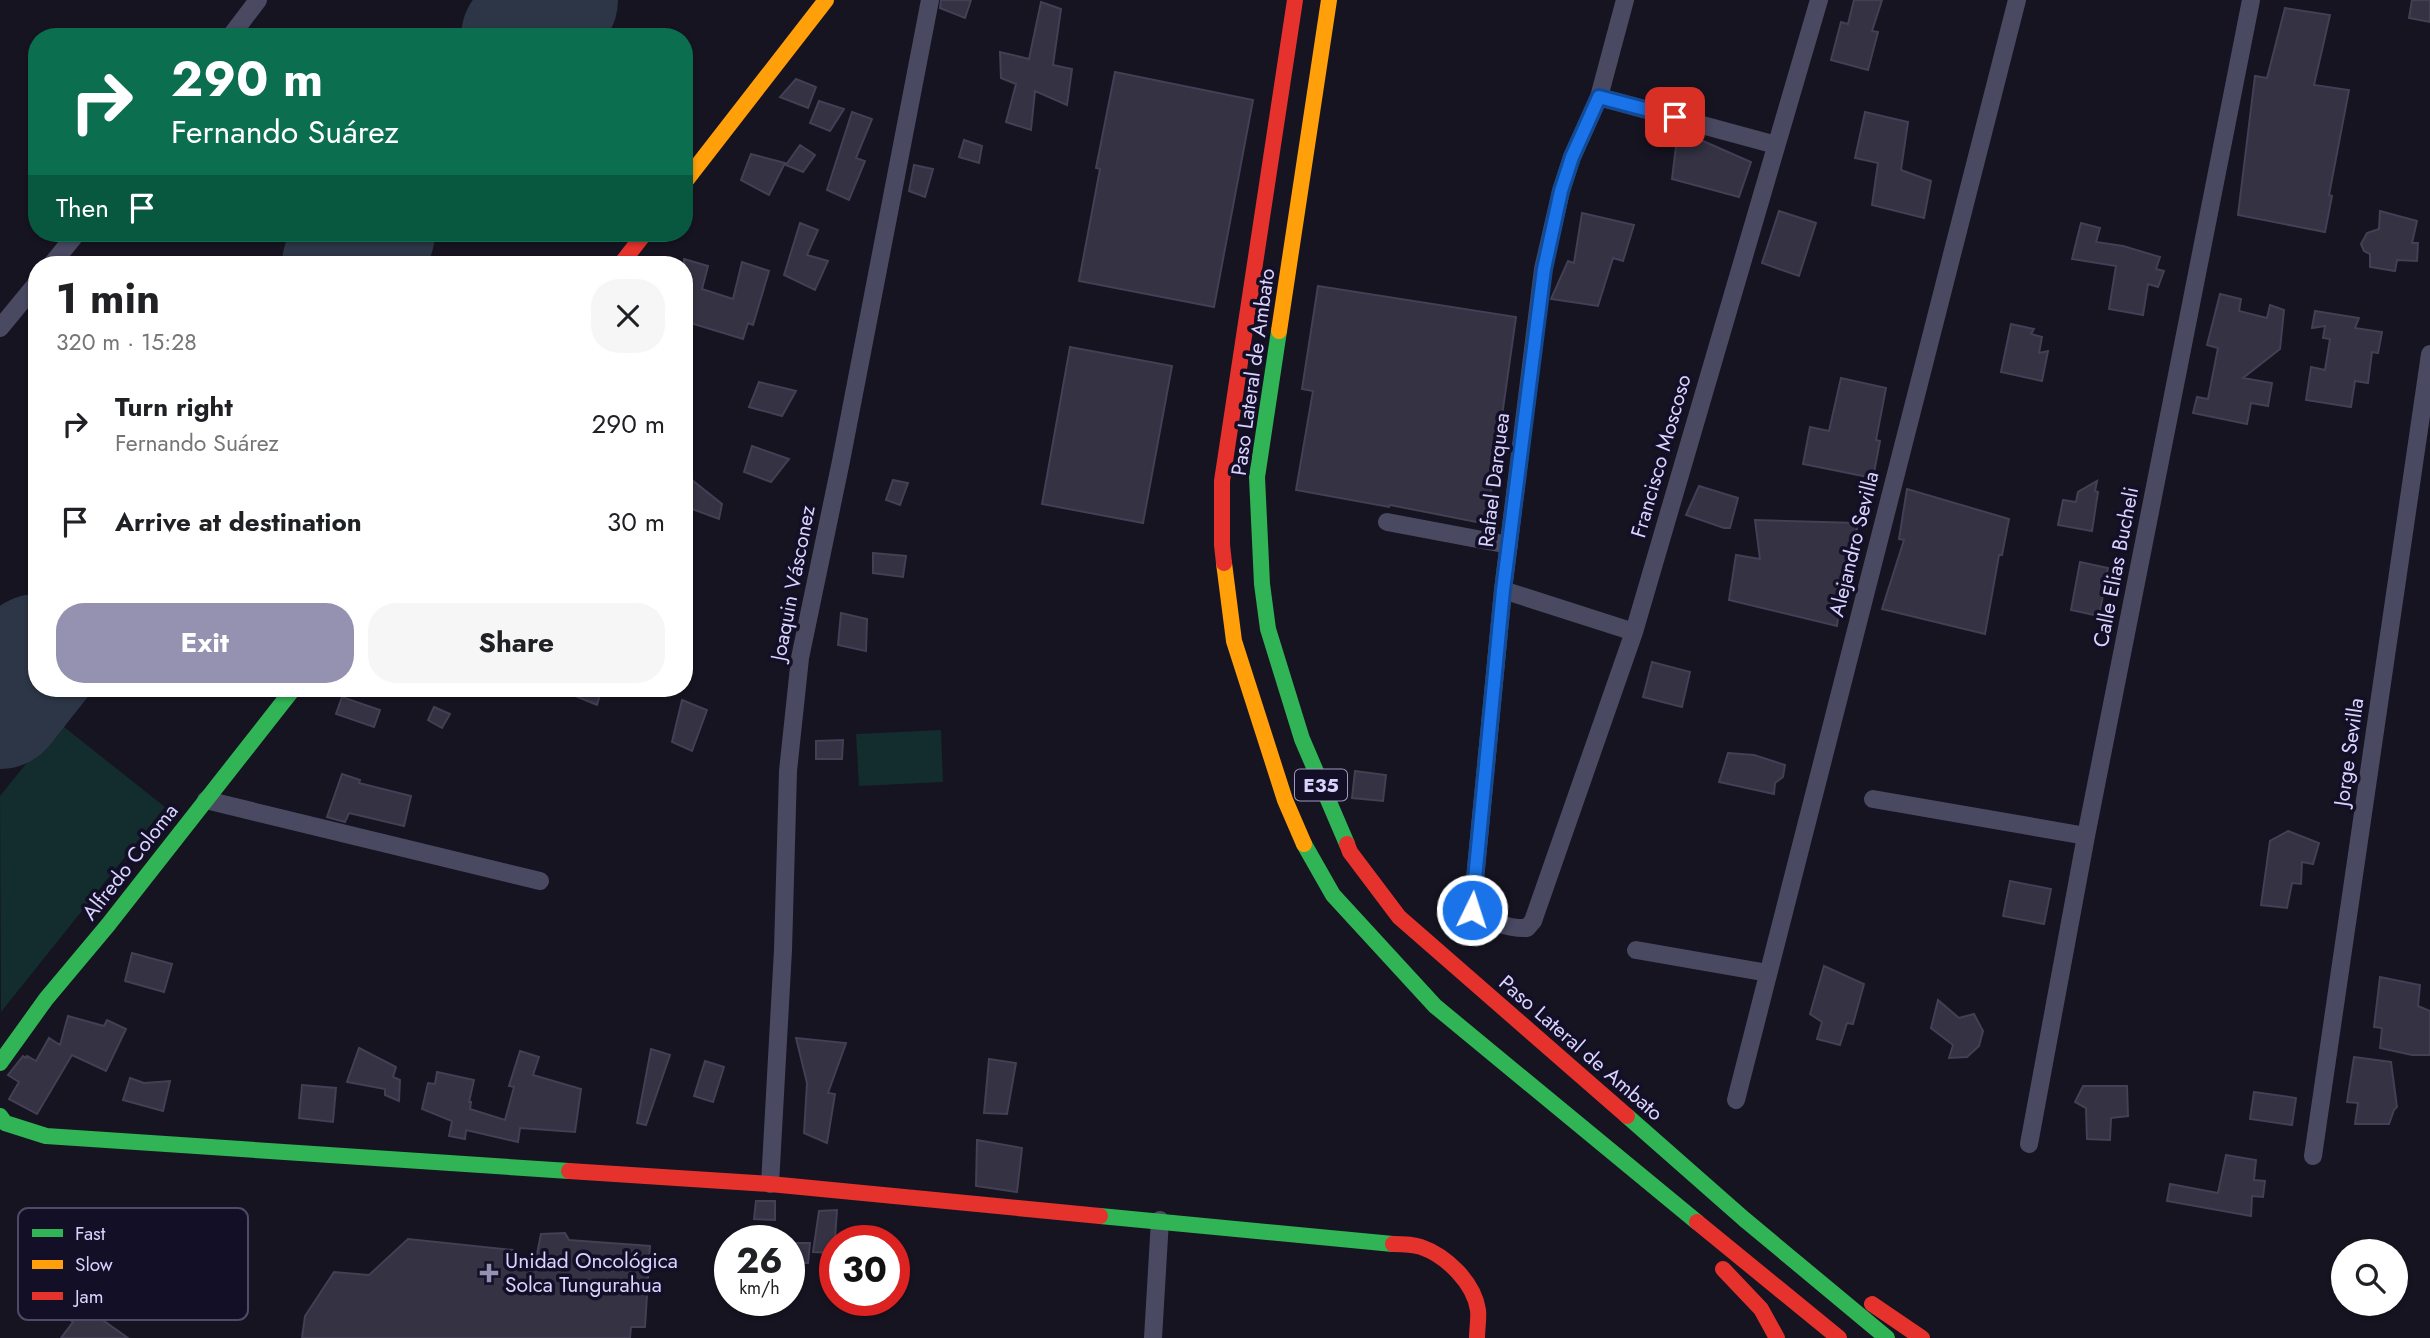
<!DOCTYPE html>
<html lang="en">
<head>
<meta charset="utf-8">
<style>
  body { margin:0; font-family:Jost,sans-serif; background:#f6f6f6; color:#202124; height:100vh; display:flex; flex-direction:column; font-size:26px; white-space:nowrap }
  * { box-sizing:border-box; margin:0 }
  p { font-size:23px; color:#757577 }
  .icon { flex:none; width:38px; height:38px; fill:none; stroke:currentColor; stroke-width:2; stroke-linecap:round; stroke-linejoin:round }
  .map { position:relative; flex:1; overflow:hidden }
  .panel { position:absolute; left:28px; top:256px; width:665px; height:441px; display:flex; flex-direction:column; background:#fff; border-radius:28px; box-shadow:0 2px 5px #0004 }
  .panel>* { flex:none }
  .banner { position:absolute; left:28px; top:28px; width:665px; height:214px; border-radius:28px; box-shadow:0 2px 5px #0004; background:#0b6e4f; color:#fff; overflow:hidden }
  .buttons { position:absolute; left:2331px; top:1239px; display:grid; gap:14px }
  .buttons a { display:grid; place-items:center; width:77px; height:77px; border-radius:50%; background:#fff; box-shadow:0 2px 5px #0004; font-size:35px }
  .speed { position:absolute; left:714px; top:1225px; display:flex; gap:14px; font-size:35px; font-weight:700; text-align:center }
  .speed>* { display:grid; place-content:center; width:91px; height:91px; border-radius:50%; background:#fff; box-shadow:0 2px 5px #0004; line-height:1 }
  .speed small { font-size:18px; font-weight:400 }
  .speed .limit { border:10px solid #d22; background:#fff; color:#111 }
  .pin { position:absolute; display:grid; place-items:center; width:60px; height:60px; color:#fff; margin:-30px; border-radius:14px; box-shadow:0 4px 10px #0006 }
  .me { position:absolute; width:77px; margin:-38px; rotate:4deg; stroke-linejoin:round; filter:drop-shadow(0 0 5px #0008) }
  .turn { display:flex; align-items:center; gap:24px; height:147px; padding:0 28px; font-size:32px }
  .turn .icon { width:91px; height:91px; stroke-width:2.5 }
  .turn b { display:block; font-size:49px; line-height:60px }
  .then { display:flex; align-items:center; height:66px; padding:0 28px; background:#0003; gap:14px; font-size:26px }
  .round { display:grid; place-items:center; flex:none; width:74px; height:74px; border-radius:28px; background:#f6f6f6 }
  .overview { display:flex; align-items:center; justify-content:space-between; height:119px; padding:0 28px }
  h1 { font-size:42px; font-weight:700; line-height:52px }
  .button { display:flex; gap:14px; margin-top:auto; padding:14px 28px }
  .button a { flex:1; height:80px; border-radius:28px; background:#9591b1; color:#fff; font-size:28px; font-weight:700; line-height:80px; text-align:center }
  .button a+a { background:#f6f6f6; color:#202124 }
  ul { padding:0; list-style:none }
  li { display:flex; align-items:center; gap:21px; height:98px; padding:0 28px }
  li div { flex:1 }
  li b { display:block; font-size:26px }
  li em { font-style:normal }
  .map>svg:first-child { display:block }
</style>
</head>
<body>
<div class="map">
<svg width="2430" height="1338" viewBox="0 0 2430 1338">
  <rect width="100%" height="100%" fill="#161421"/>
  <path fill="#132c2d" d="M 59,723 L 165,807 L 1,1012 L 0,796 Z
    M 941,730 L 943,782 L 859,786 L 856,734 Z"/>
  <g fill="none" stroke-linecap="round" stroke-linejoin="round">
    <path stroke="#2c3646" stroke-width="128" d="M 525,37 L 554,0
      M 346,264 L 371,233
      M 0,705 L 37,658"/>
  </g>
  <path fill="#343243" stroke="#433f54" stroke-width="2" d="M 941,0 L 971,0 L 965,18 L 940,8 Z
    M 1854,0 L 1882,0 L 1872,31 L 1878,32 L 1868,70 L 1831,60 L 1841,22 L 1848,24 Z
    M 2412,0 L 2430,0 L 2430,22 L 2409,18 Z
    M 1041,2 L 1061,9 L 1053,65 L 1072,69 L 1067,105 L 1035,91 L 1031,130 L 1006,122 L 1016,84 L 1001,78 L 1000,52 L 1029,59 Z
    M 2285,8 L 2330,15 L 2314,85 L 2349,90 L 2329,195 L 2332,196 L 2325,232 L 2238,215 L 2255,76 L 2267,78 Z
    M 1115,72 L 1253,100 L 1214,307 L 1079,281 L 1100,169 L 1096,168 Z
    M 796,79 L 816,87 L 808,108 L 780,97 Z
    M 819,101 L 844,109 L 830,131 L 810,123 Z
    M 852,112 L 872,119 L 856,158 L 865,161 L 849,200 L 827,190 Z
    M 1865,112 L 1908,122 L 1901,170 L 1931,181 L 1924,218 L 1872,205 L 1878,163 L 1855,158 Z
    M 1678,130 L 1751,162 L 1739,197 L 1672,179 Z
    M 964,140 L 982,146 L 979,163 L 959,157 Z
    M 800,145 L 815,155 L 803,172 L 786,165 Z
    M 751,154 L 785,163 L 769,195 L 741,180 Z
    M 914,165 L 933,169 L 925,197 L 909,191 Z
    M 1779,211 L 1816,223 L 1799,276 L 1762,263 Z
    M 2380,211 L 2417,221 L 2412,243 L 2418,243 L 2417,261 L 2397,260 L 2395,271 L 2370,267 L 2370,254 L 2364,251 L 2361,244 L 2367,233 L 2379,229 Z
    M 1582,213 L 1634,225 L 1623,261 L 1613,258 L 1598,306 L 1551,299 L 1568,261 L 1574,263 Z
    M 800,223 L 818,230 L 807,255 L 828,261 L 815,290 L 784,275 Z
    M 2081,223 L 2100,228 L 2096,242 L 2123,246 L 2160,257 L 2156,269 L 2164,271 L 2158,287 L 2148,284 L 2143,315 L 2109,309 L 2116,266 L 2072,259 Z
    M 684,259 L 708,266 L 702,289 L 733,299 L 742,262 L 769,271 L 753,325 L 748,323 L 743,339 L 684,321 Z
    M 1318,286 L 1516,317 L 1501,423 L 1499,423 L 1487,524 L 1390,505 L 1389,507 L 1296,490 L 1313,391 L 1302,389 Z
    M 2220,294 L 2241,299 L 2239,311 L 2267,318 L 2270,305 L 2284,310 L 2280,349 L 2243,378 L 2272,383 L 2268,406 L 2251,403 L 2247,424 L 2193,413 L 2197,397 L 2208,399 L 2218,348 L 2207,345 Z
    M 2315,311 L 2359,318 L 2355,328 L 2382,332 L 2378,353 L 2372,352 L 2368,383 L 2355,381 L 2351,407 L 2306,400 L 2311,367 L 2325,370 L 2330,339 L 2323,338 L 2325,326 L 2312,328 Z
    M 2011,324 L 2034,329 L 2031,334 L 2042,337 L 2039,353 L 2048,351 L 2042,381 L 2001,372 Z
    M 1070,347 L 1172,366 L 1143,523 L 1042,504 Z
    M 1841,378 L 1886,388 L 1876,440 L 1880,441 L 1873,478 L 1803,464 L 1810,427 L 1829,431 Z
    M 759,382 L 796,391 L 782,416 L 749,407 Z
    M 752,446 L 789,459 L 771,482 L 744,472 Z
    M 692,480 L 722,504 L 719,519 L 684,506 Z
    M 893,480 L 908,483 L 900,505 L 886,500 Z
    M 2097,481 L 2095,491 L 2098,492 L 2092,531 L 2058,525 L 2063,500 L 2076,502 L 2078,492 Z
    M 1699,486 L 1738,498 L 1730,528 L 1724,528 L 1686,515 Z
    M 1907,489 L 2009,519 L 2002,555 L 1999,555 L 1985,634 L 1882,609 L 1904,540 L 1899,539 Z
    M 1755,520 L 1858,523 L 1849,571 L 1845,570 L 1837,626 L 1729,600 L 1736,555 L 1760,559 Z
    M 873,553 L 906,556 L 903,577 L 873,573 Z
    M 2080,562 L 2108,568 L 2099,616 L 2071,610 Z
    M 841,613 L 867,619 L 866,651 L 838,645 Z
    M 1652,662 L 1690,672 L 1682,707 L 1643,697 Z
    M 556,688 L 602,688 L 597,705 Z
    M 342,697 L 380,710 L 374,727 L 336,714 Z
    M 682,700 L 707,710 L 692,751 L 672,742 Z
    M 434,707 L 450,714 L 442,728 L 428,720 Z
    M 843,740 L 842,759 L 816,759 L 816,741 Z
    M 1728,753 L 1754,755 L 1785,765 L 1783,777 L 1775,783 L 1774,794 L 1719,782 Z
    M 1355,771 L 1386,775 L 1383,801 L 1352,798 Z
    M 342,774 L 360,780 L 359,783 L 411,796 L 404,826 L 349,813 L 345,822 L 327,817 Z
    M 2288,831 L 2319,843 L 2313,864 L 2302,862 L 2301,884 L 2292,883 L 2287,908 L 2261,905 L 2270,841 Z
    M 2010,881 L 2051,889 L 2044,924 L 2003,916 Z
    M 132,953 L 172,964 L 164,992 L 125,981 Z
    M 1824,966 L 1864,984 L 1853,1024 L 1847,1023 L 1840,1045 L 1817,1039 L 1822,1022 L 1810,1014 Z
    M 2380,977 L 2420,985 L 2418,1006 L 2430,1011 L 2430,1055 L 2412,1055 L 2380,1048 L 2382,1028 L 2374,1027 Z
    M 1938,1000 L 1959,1018 L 1974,1014 L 1983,1031 L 1979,1046 L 1967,1057 L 1949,1058 L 1953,1045 L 1931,1028 Z
    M 68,1016 L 104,1026 L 107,1020 L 126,1029 L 106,1071 L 72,1055 L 37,1114 L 9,1099 L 19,1082 L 8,1075 L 23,1056 L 26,1058 L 27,1056 L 36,1061 L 49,1038 L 60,1045 Z
    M 796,1038 L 846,1043 L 828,1093 L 835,1094 L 827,1143 L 804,1133 L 807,1083 Z
    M 359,1048 L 396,1067 L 393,1077 L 400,1080 L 399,1101 L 385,1095 L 385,1089 L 347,1082 Z
    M 651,1049 L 670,1055 L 646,1125 L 637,1123 Z
    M 520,1051 L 539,1057 L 533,1075 L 581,1089 L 575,1132 L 520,1128 L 518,1142 L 466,1130 L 465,1139 L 449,1136 L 452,1121 L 422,1109 L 428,1083 L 435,1084 L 437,1072 L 474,1080 L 469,1102 L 471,1102 L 470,1109 L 505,1120 L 514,1087 L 509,1086 Z
    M 2354,1057 L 2391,1062 L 2397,1107 L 2394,1110 L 2389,1124 L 2355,1124 L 2358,1103 L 2347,1102 Z
    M 989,1059 L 1016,1063 L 1007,1114 L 984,1113 Z
    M 705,1061 L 724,1067 L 713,1102 L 694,1096 Z
    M 130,1078 L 144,1083 L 170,1081 L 163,1111 L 123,1100 Z
    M 302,1085 L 336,1088 L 333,1122 L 299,1118 Z
    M 2083,1086 L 2127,1086 L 2128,1116 L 2111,1118 L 2110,1140 L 2087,1139 L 2086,1108 L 2075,1102 Z
    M 2254,1092 L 2296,1098 L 2292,1125 L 2250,1119 Z
    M 977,1140 L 1022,1148 L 1017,1192 L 976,1186 Z
    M 2226,1155 L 2256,1160 L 2254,1180 L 2265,1181 L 2263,1197 L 2252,1196 L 2251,1216 L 2167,1201 L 2170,1184 L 2218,1193 Z
    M 756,1201 L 775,1201 L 775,1220 L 754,1219 Z
    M 837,1210 L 834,1253 L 813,1252 L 819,1211 Z
    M 565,1233 L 569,1240 L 650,1246 L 645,1327 L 631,1327 L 630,1338 L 302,1338 L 305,1316 L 334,1272 L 369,1275 L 408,1239 L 513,1250 L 533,1274 L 541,1234 Z
    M 792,1243 L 810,1243 L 808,1263 L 789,1263 Z
    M 84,1299 L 101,1311 L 97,1316 L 128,1338 L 61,1338 L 73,1322 L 69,1319 Z"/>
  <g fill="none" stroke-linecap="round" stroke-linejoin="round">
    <path stroke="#4a4962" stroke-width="18" d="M 1625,0 L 1599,97 L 1572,157 L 1561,191 L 1543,269 L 1503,590 L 1472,910 C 1484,921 1511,929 1527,928 L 1533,921 L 1634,632 L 1819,0
      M 230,37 L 258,0
      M 1599,97 L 1776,145
      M 52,264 L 77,233
      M 0,328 L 37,283
      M 1387,522 L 1509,545
      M 1503,590 L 1634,632
      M 1873,799 L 2086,836
      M 206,800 L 540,881
      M 1636,950 L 1768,973
      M 1736,1100 L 2017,0
      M 2029,1144 L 2086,836 L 2251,0
      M 2313,1156 L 2430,354
      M 770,1184 L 783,950 L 788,771 L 800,658 L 841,461 L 930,0
      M 1153,1338 L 1160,1220"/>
    <path stroke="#30b455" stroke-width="16" d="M 1279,331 L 1257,477 L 1262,584 L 1268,629 L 1302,739 L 1347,844
      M 1304,844 L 1333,895 L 1435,1006 L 1697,1222
      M 0,1063 L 46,999 L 108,925 L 294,688
      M 0,1116 L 5,1123 L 46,1136 L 569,1171
      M 1627,1116 L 1744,1219 L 1887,1338
      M 1100,1216 L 1393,1244"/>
    <path stroke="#ff9f0a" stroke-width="16" d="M 684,183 L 826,0
      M 1279,331 L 1329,0
      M 1224,563 L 1234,641 L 1285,800 L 1304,844"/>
    <path stroke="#e5322d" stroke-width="16" d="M 621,264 L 645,233
      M 1224,563 L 1222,545 L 1222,481 L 1295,0
      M 1347,844 L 1350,852 L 1399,917 L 1627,1116
      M 569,1171 L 770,1184 L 1100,1216
      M 1697,1222 L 1839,1338
      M 1393,1244 C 1402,1244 1412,1244 1421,1247 C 1447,1256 1474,1283 1478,1310 C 1479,1319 1477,1329 1477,1338
      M 1723,1269 L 1761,1309 L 1777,1338
      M 1872,1304 L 1922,1338"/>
  </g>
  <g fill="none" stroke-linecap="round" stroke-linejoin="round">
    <defs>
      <path id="route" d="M 1472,910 L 1503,590 L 1544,269 L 1561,191 L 1572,157 L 1599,97 L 1675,117"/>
    </defs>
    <use href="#route" stroke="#114b97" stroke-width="18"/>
    <use href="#route" stroke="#1a73e8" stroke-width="12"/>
  </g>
  <path fill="#9591b1" stroke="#130f26" stroke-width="2.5" d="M485.5 1262.5h7v7h7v7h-7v7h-7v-7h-7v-7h7z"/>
  <g text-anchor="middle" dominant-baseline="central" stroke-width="7" stroke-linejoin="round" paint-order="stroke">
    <rect fill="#130f26" stroke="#9e99be" stroke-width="2" x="1295" y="769.5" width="52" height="31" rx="5"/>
    <g font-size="19" font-weight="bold" fill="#d9d4ff">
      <text x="1321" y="785">E35</text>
    </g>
    <g font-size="21" fill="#d9d4ff" stroke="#130f26">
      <text transform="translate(1253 372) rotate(-82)">Paso Lateral de Ambato</text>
      <text transform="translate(1661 456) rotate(-74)">Francisco Moscoso</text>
      <text transform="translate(1494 480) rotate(-83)">Rafael Darquea</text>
      <text transform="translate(1854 544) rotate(-76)">Alejandro Sevilla</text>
      <text transform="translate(2116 567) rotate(-79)">Calle Elias Bucheli</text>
      <text transform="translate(793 583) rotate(-79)">Joaquin Vásconez</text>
      <text transform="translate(2349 752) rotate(-82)">Jorge Sevilla</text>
      <text transform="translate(130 862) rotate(-52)">Alfredo Coloma</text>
      <text transform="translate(1581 1048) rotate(41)">Paso Lateral de Ambato</text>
    </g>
    <g font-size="21" fill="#d9d4ff" stroke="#130f26" text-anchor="start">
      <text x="505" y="1261">Unidad Oncológica<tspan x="505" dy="24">Solca Tungurahua</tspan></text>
    </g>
  </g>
  <rect x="18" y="1208" width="230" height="112" rx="10" fill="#130f26" stroke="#4e4a67" stroke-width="2"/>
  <rect x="32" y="1229" width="31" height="8" fill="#30b455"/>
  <rect x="32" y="1260" width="31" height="9" fill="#ff9f0a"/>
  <rect x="32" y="1292" width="31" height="8" fill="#e5322d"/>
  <g font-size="19" fill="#d9d4ff">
    <text x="75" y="1240">Fast</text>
    <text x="75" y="1271">Slow</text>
    <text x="75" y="1303">Jam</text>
  </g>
</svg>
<div class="buttons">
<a><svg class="icon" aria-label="search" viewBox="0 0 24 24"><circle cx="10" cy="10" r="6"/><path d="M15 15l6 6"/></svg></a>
</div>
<div class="speed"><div>26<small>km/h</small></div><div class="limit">30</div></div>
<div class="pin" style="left:1675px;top:117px;background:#d93025"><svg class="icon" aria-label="arrive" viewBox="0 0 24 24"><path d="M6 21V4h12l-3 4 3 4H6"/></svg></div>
<svg class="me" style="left:1472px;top:910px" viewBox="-20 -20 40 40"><circle r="17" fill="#1a73e8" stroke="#fff" stroke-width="3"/><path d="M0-11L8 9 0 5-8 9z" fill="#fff"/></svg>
<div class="banner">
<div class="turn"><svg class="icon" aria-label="right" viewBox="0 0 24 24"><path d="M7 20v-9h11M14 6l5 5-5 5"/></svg><div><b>290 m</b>Fernando Suárez</div></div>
<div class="then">Then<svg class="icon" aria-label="arrive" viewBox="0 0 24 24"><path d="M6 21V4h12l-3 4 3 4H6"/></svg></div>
</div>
<section class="panel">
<div class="overview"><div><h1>1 min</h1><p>320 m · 15:28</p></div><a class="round"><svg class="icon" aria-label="close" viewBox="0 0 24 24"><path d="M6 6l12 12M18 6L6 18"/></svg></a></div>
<ul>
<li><svg class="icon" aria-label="right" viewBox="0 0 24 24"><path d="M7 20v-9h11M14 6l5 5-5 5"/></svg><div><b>Turn right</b><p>Fernando Suárez</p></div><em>290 m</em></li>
<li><svg class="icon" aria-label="arrive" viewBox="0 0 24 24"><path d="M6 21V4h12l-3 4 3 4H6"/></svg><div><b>Arrive at destination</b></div><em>30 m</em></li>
</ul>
<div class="button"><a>Exit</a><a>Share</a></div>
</section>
</div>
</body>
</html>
